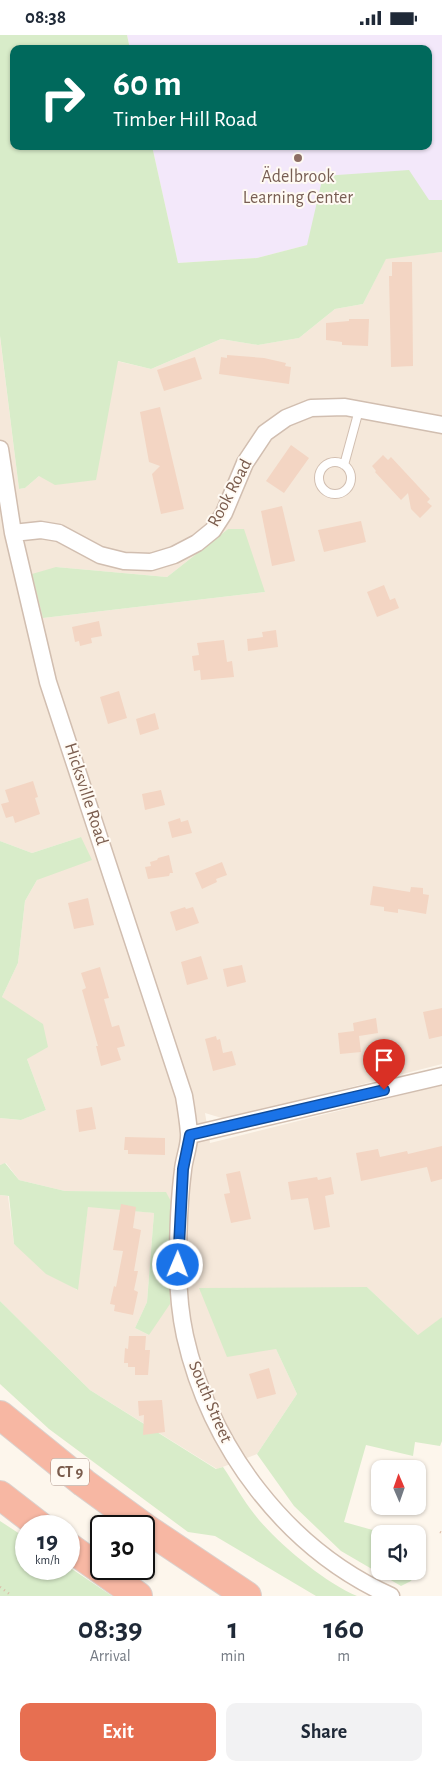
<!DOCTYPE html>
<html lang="en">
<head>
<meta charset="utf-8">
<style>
  body { margin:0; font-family:"Alegreya Sans",sans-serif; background:#f2f2f3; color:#1f2937; height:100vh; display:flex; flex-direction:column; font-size:19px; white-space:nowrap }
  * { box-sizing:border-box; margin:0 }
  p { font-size:16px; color:#747a83 }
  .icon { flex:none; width:28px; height:28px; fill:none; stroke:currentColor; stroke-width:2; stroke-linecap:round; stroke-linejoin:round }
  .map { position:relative; height:1561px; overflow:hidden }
  .drawer { display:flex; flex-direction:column; background:#fff; flex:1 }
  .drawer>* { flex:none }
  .guide { position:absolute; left:10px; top:10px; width:422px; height:105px; border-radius:10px; box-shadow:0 1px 4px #0004; background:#00695c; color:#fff; overflow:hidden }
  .needle { width:32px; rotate:358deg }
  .controls { position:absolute; left:371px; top:1425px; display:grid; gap:10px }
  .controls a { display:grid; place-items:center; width:55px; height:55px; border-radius:10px; background:#fff; box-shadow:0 1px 4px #0004; font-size:25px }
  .speed { position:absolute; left:15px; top:1480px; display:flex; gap:10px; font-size:25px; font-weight:700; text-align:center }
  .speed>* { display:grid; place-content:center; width:65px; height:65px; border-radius:50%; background:#fff; box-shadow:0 1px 4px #0004; line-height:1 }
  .speed small { font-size:12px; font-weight:400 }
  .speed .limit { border:2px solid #111; border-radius:8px; background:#fff; color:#111 }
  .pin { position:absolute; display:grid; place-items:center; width:42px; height:42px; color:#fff; margin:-51px -21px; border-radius:50% 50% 50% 0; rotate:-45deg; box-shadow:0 0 5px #0007 }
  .pin .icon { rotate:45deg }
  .me { position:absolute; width:55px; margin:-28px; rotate:1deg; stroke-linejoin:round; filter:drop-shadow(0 0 4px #0008) }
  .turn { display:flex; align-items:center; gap:18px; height:105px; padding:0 20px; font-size:22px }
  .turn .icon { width:65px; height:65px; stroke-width:2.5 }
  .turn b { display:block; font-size:35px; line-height:42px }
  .eta { display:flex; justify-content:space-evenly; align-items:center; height:85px; text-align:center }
  .eta b { font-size:30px; font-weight:600; line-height:35px }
  .primary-button { display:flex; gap:10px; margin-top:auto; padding:10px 20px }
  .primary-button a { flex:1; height:58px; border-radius:10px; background:#e76f51; color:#fff; font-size:20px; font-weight:600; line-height:58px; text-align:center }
  .primary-button a+a { background:#f2f2f3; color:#1f2937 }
  .status { display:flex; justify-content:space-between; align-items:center; height:35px; padding:0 25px; background:#fff; direction:ltr }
  .status svg { height:14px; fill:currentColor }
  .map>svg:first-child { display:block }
</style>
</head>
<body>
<div class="status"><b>08:38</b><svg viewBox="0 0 49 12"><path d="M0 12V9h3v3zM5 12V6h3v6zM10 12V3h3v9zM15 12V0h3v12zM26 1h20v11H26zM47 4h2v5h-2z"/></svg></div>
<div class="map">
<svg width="442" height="1561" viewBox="0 0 442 1561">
  <rect width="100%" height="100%" fill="#fdf6ec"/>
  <path fill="#f5e8da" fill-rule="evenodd" d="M 442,217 L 442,1029 L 225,1084 L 205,1078 L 210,1108 L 442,1050 L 442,1282 L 419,1301 L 367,1252 L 276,1314 L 297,1359 L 257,1419 L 217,1434 L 90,1355 L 0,1266 L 0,1160 L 8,1161 L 14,1209 L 77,1255 L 88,1171 L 154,1178 L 147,1267 L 135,1293 L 149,1300 L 166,1157 L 65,1156 L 19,1145 L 6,1128 L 0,1130 L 0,1083 L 21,1085 L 46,1075 L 27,1024 L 2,962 L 18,928 L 25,866 L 37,845 L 81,802 L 32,818 L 0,806 L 0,302 L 19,454 L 25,453 L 39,441 L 117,326 L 151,334 L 221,304 L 258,310 L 299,303 L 335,274 L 363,269 L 386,223 ZM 228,494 L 265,557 L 43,583 L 56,532 L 167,542 Z"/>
  <path fill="#f3e8fa" d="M 127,0 L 442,0 L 442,165 L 429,165 L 307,210 L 257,223 L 178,228 L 152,111 L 429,111 L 429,14 L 130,14 Z"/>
  <path fill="#d8ecc9" d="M 0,0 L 127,0 L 130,14 L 14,14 L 14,111 L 152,111 L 178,228 L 257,223 L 307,210 L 323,141 L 409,135 L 429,165 L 442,165 L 442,217 L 386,224 L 363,269 L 335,274 L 299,303 L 258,310 L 221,304 L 151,334 L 118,326 L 96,445 L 55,450 L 39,441 L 25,453 L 19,454 L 0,301 Z
    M 228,494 L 244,494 L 265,557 L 43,583 L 32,539 L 56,532 L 167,542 Z
    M 81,802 L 92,825 L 37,845 L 25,866 L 18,928 L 2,962 L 43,989 L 48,1012 L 27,1024 L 46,1075 L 21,1085 L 0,1083 L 0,806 L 32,818 Z
    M 5,1128 L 19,1145 L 65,1156 L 166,1157 L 175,1174 L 170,1269 L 149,1300 L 135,1293 L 147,1267 L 154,1178 L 88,1172 L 78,1255 L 46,1239 L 14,1209 L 9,1161 L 0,1160 L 0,1130 Z
    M 367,1252 L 418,1300 L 442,1282 L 442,1406 L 440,1411 L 415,1407 L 413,1421 L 366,1410 L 344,1487 L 387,1499 L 380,1499 L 380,1536 L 415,1536 L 411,1546 L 401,1551 L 341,1516 L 294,1471 L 257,1419 L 297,1359 L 276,1314 L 227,1322 L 199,1253 Z
    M 0,1266 L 90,1355 L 216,1434 L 223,1432 C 234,1448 243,1465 255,1480 C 277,1508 324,1547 357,1561 L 316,1561 L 215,1501 L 188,1497 L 49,1394 L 0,1349 Z
    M 0,1486 L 26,1503 L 26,1534 L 69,1534 L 69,1532 L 112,1561 L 0,1561 Z"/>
  <path fill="#f3d5c3" d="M 392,227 L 412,227 L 413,331 L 391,332 L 389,241 L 392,241 Z
    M 349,284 L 369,284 L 368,311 L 342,310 L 342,307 L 326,305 L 326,288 L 349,286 Z
    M 227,320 L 264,323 L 286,328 L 285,331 L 291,332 L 289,349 L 219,339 L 221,322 L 227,323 Z
    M 195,322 L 202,344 L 164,356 L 157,335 Z
    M 160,372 L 184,474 L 161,479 L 152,439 L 160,431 L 149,427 L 140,377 Z
    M 291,410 L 309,423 L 284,458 L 266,446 Z
    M 383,420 L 388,425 L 391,422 L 430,464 L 427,467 L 432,471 L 420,483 L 411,474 L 408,458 L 401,465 L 375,437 L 376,436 L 372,431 Z
    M 282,471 L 295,526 L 272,531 L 261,476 Z
    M 361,486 L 366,507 L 324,517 L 318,495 Z
    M 384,550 L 390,565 L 395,563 L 399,573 L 377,582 L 367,557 Z
    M 99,586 L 102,601 L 91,603 L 92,608 L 80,611 L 79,606 L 75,607 L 72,592 Z
    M 276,595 L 278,612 L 248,616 L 247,604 L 263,602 L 262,597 Z
    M 224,605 L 227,627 L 232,626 L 234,642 L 201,645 L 200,635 L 194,636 L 192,621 L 199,620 L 197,608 Z
    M 119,656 L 127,683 L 108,689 L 100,662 Z
    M 155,678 L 159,694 L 140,700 L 136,684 Z
    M 33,746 L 38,762 L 35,763 L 40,779 L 15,788 L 13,781 L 6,783 L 1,769 L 9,767 L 5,755 Z
    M 161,755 L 165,770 L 145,775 L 142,759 Z
    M 180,783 L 181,787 L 188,785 L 192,798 L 172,803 L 168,787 Z
    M 169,820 L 173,838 L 170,838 L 169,841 L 148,844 L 145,832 L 151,831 L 150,827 L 157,825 L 158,823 Z
    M 222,827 L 227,840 L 216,844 L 217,847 L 202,854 L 195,838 Z
    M 373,851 L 410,857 L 411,852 L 423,853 L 423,859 L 429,860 L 426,879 L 398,874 L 398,878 L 384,876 L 384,872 L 370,870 Z
    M 88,863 L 94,890 L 74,894 L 68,868 Z
    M 185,872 L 186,874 L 193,872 L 199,888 L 176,896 L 170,877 Z
    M 201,921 L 208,944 L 187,950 L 181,927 Z
    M 242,930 L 246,947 L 227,952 L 223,934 Z
    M 100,932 L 109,963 L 104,964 L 112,992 L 119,990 L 125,1011 L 117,1013 L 121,1025 L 101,1031 L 96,1011 L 98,1011 L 82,955 L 86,953 L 81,938 Z
    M 442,973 L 442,1001 L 429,1004 L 423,977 Z
    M 376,983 L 378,998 L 359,1001 L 361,1017 L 340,1019 L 338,998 L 354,996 L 353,988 Z
    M 216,1001 L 217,1005 L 220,1004 L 223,1018 L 232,1016 L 236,1030 L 213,1036 L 205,1004 Z
    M 92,1072 L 96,1094 L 79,1097 L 76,1075 Z
    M 125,1102 L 165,1103 L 165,1120 L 128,1119 L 128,1115 L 124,1115 Z
    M 442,1111 L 442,1144 L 431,1147 L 427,1132 L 361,1146 L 356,1118 L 378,1114 L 380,1122 L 407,1116 L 408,1119 Z
    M 240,1136 L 251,1184 L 231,1188 L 224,1159 L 230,1158 L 226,1139 Z
    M 317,1142 L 318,1145 L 331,1142 L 334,1159 L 325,1161 L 330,1192 L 314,1195 L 308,1163 L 291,1165 L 288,1147 Z
    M 121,1169 L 136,1172 L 133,1193 L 141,1195 L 134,1236 L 138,1236 L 134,1255 L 138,1257 L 133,1280 L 114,1276 L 115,1270 L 110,1269 L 114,1251 L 116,1252 L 123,1216 L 113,1215 Z
    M 129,1301 L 146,1301 L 145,1315 L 150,1315 L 148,1340 L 135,1340 L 135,1332 L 128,1332 L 128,1328 L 124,1328 L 125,1313 L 128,1314 Z
    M 269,1333 L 276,1359 L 257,1364 L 249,1339 Z
    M 162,1365 L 165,1397 L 143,1400 L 144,1380 L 139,1381 L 138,1366 Z"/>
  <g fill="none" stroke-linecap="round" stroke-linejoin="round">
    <defs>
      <path id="lane" d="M319 443a16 16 0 1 1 32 0a16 16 0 1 1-32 0Z
        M 344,430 L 359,375"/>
      <path id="street" d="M 0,414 L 13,498 L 48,647 L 184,1061 C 186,1073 188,1086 189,1098 C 190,1110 184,1123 183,1135 C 179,1166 178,1198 178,1229 C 178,1253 180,1278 185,1301 C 210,1412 286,1514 391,1561
        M 13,498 L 41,495 L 59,498 L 100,520 L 124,526 L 151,527 L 174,520 L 197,508 L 213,495 L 224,478 L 245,428 L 265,398 L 286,383 L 311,373 L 345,372 L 442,390
        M 190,1100 L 442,1041"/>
      <path id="highway" d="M 0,1380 L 84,1448 L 143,1491
        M 0,1460 L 40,1491
        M 144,1492 L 247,1561
        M 69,1512 L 138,1561"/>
    </defs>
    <use href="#lane" stroke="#d1beb0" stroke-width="10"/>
    <use href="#street" stroke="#d1beb0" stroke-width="19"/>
    <use href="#highway" stroke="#dad1cd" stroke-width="30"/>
    <path stroke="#d9b8a5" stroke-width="2.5" stroke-dasharray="1 4" stroke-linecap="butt" d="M 440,1497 L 442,1498
      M 0,1552 L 12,1561"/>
    <use href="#lane" stroke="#fff" stroke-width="8"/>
    <use href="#street" stroke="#fff" stroke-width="16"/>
    <use href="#highway" stroke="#f7b7a3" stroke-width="28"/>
  </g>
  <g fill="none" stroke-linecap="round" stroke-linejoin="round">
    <defs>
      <path id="route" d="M 178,1230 L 183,1134 L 190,1100 L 384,1055"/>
    </defs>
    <use href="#route" stroke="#114b97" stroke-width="12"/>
    <use href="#route" stroke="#1a73e8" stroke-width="9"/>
  </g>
  <circle fill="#8d6e63" stroke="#fffaf3" stroke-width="2" cx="298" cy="123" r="5"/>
  <g text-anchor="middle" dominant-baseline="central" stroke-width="4" stroke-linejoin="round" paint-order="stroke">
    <rect fill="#fffaf3" stroke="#a28b7f" stroke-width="1" x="51" y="1423.5" width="38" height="27" rx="4"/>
    <g font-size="16" font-weight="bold" fill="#7a5c4d">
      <text x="70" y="1437">CT 9</text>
    </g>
    <g font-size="18" fill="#785e54" stroke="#fffaf3">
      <text x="298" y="142">Ädelbrook<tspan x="298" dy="21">Learning Center</tspan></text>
    </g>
    <g font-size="18" fill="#7a5c4d" stroke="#fffaf3">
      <text transform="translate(230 458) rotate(-62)">Rook Road</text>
      <text transform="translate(86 759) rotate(72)">Hicksville Road</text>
      <text transform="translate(210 1367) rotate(67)">South Street</text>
    </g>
  </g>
</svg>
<div class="controls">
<a><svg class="needle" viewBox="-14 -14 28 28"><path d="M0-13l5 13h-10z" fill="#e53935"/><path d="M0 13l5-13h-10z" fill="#747a83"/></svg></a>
<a><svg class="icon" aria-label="sound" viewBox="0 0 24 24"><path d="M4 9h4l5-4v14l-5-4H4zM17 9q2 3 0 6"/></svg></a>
</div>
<div class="speed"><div>19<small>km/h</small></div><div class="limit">30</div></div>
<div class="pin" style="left:384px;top:1055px;background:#d93025"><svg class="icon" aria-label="arrive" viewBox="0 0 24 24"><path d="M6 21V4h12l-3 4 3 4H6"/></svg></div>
<svg class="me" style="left:178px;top:1230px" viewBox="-20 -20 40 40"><circle r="17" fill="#1a73e8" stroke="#fff" stroke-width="3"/><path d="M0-11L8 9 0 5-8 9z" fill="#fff"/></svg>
<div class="guide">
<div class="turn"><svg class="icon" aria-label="right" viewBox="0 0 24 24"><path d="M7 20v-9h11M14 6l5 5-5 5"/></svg><div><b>60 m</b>Timber Hill Road</div></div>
</div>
</div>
<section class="drawer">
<div class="eta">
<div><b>08:39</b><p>Arrival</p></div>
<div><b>1</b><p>min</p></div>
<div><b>160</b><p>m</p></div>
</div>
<div class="primary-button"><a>Exit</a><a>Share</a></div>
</section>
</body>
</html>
